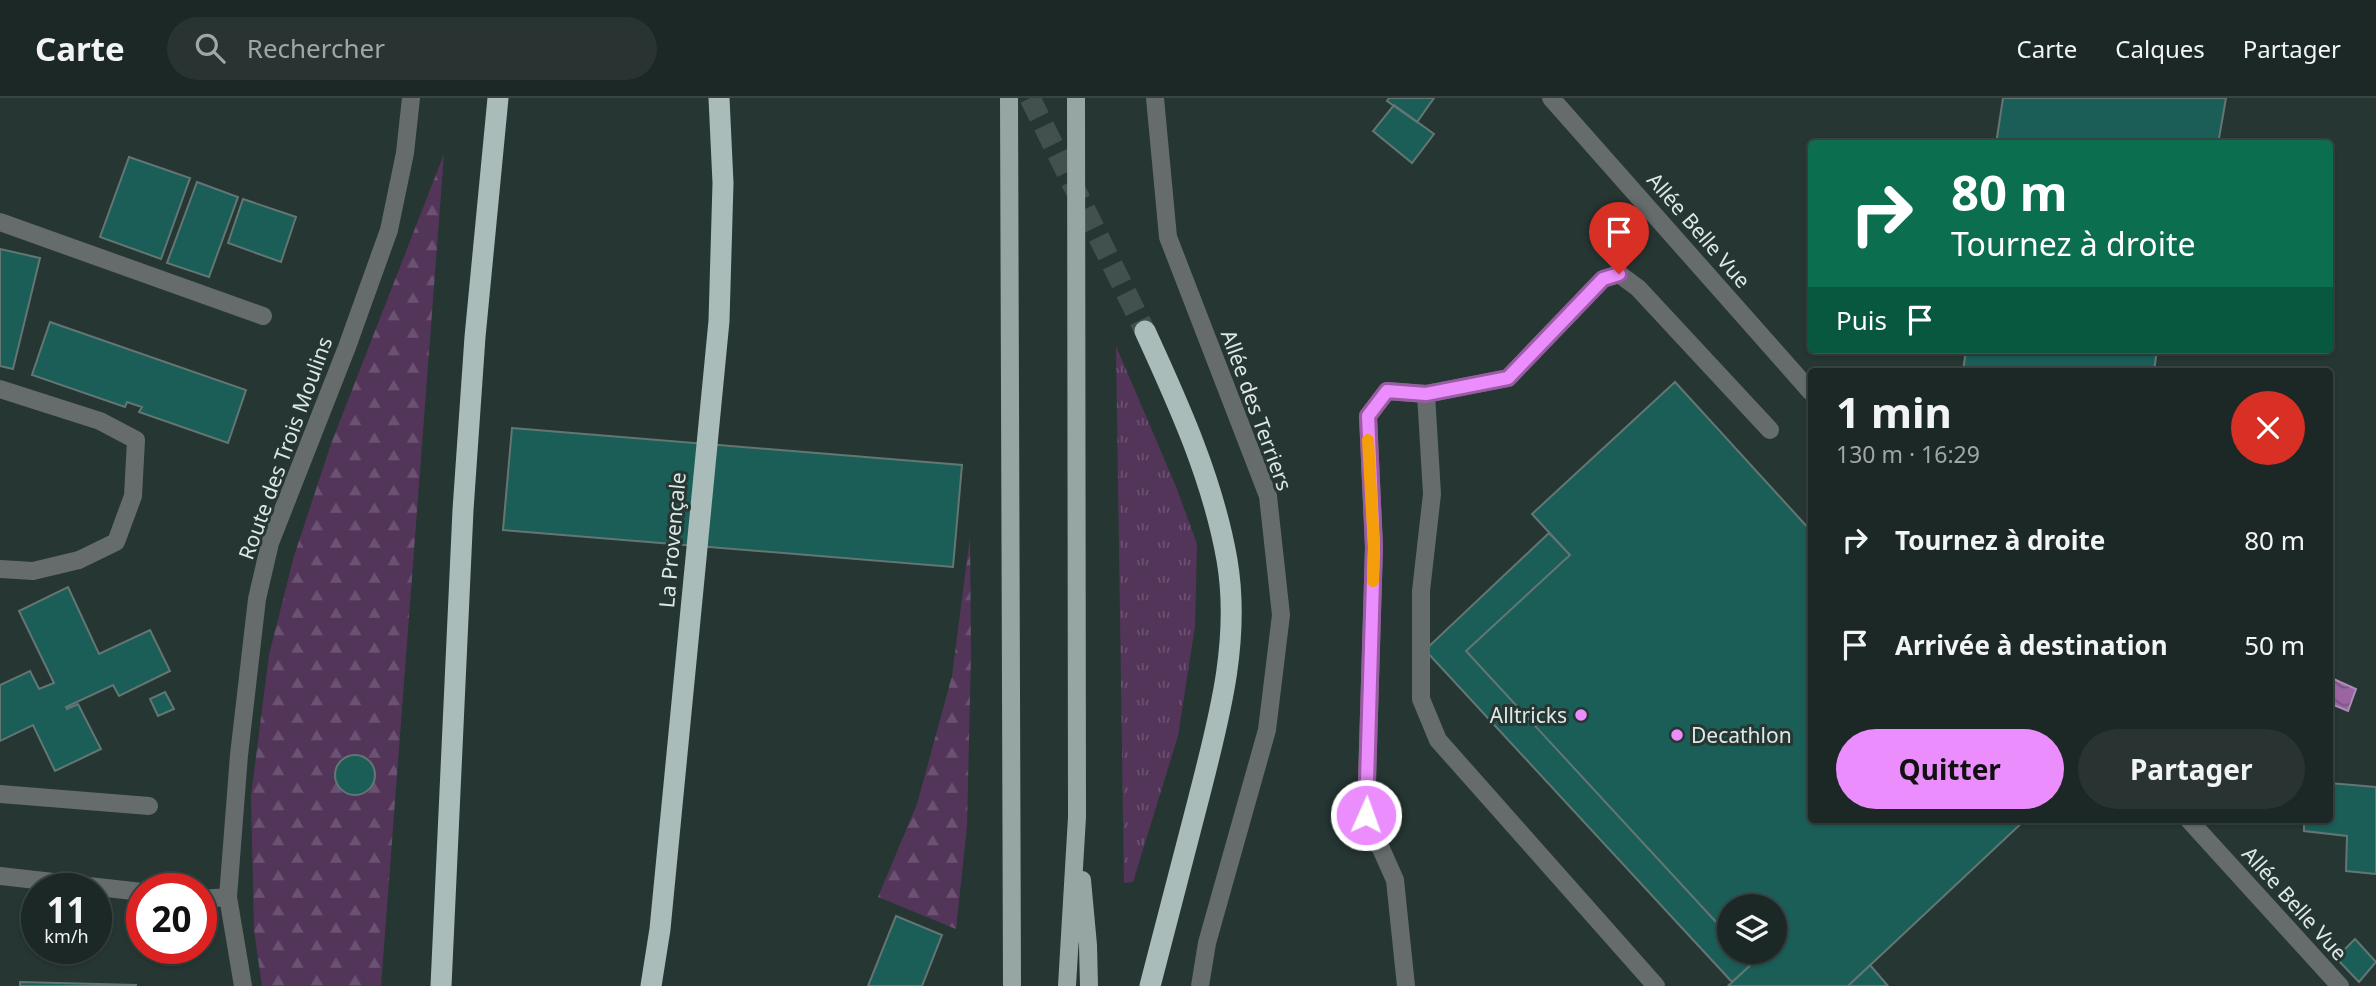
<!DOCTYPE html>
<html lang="fr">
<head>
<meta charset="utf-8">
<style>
  body { margin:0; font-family:"Noto Sans",sans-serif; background:#293432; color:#f1f3f6; height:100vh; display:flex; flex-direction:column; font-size:26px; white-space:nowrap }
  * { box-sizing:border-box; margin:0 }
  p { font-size:23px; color:#a0a6a7 }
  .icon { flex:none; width:38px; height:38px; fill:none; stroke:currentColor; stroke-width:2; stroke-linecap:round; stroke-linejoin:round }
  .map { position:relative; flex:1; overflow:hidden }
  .side { position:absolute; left:1808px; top:270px; width:525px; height:455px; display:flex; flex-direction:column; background:#1c2826; border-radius:7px; box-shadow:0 2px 5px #0004,0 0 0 2px #3a4443 }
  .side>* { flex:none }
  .hud { position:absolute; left:1808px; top:42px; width:525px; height:214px; border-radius:7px; box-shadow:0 2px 5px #0004,0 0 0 2px #3a4443; background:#0b6e4f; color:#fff; overflow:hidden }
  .controls { position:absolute; left:1717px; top:796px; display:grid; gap:14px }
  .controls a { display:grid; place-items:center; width:70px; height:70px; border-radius:50%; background:#1c2826; box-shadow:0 2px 5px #0004,0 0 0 2px #3a4443; font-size:35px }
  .speed { position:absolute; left:21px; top:775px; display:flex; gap:14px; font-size:35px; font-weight:700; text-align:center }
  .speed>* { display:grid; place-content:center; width:91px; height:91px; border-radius:50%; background:#1c2826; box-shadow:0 2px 5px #0004,0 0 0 2px #3a4443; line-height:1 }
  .speed small { font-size:18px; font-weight:400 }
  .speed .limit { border:10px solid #d22; background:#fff; color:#111 }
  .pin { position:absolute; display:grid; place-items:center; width:60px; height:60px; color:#fff; margin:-72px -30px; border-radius:50% 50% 50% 0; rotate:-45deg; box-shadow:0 0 7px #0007 }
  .pin .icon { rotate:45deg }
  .me { position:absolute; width:77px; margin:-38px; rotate:2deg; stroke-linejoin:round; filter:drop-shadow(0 0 5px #0008) }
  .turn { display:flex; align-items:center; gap:24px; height:147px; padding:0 28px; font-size:32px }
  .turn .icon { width:91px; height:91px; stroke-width:2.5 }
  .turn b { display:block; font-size:49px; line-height:60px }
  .then { display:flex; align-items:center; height:66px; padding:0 28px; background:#0003; gap:14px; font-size:26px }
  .round { display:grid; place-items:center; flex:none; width:74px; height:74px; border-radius:37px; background:#293432 }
  .overview { display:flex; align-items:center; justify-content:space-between; height:119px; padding:0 28px }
  h1 { font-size:42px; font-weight:700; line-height:52px }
  .primary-button { display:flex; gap:14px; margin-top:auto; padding:14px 28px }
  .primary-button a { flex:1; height:80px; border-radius:42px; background:#eb8dfc; color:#111; font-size:28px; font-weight:700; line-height:80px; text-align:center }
  .primary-button a+a { background:#293432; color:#f1f3f6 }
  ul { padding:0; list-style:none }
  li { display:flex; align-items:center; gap:21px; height:105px; padding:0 28px }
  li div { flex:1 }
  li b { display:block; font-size:26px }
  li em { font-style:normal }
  header { display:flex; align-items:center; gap:42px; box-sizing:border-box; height:98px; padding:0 35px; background:#1c2826; border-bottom:2px solid #3a4443 }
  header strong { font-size:33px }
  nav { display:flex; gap:38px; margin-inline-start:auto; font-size:24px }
  .search { width:490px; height:63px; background:#293432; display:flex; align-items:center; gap:18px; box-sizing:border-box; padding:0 24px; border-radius:38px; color:#a0a6a7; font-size:26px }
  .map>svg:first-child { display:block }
</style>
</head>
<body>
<header>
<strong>Carte</strong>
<div class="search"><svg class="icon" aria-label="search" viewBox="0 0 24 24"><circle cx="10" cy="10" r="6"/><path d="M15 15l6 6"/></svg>Rechercher</div>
<nav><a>Carte</a><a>Calques</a><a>Partager</a></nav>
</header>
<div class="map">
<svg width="2376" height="888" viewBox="0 0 2376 888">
  <defs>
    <pattern id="grass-tufts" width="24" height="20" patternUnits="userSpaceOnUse" patternTransform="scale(1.75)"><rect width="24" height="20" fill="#54355a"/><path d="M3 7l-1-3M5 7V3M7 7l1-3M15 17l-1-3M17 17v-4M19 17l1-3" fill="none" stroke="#6c5272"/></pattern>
    <pattern id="forest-firs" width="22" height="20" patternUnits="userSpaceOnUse" patternTransform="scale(1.75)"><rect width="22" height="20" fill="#54355a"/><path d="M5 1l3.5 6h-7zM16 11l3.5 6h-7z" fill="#6c5272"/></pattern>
    <pattern id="water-waves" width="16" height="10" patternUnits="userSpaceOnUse" patternTransform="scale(1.75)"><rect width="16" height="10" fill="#9b65a4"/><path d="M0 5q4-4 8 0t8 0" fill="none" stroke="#78597e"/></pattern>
  </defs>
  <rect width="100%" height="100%" fill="#263633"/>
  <path fill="url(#grass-tufts)" d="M 1116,248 L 1177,391 L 1197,446 L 1195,528 L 1178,638 L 1133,784 L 1124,785 Z"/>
  <path fill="url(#forest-firs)" d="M 444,56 L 381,888 L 262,888 L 254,832 L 251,698 L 269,557 L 294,458 L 331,346 Z
    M 970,439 L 971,556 L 967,728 L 956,831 L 878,799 L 917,706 L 952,578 Z"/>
  <path fill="url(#water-waves)" stroke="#af8cb8" stroke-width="2" d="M 2329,579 L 2356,591 L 2348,613 L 2329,605 Z"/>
  <path fill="#1a5e57" stroke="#647673" stroke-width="2" d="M 1389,0 L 1434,0 L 1417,24 L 1387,3 Z
    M 2003,0 L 2226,0 L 2218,46 L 1996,46 Z
    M 1394,7 L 1434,36 L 1412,65 L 1373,33 Z
    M 129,59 L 190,80 L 161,161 L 100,139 Z
    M 197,84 L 238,99 L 209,179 L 167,165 Z
    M 243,101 L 296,119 L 281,164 L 228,145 Z
    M 0,151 L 40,160 L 13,271 L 0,268 Z
    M 50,224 L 246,292 L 228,345 L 139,314 L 142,309 L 127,304 L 125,309 L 32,277 Z
    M 1966,252 L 2157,252 L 2154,273 L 1963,273 Z
    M 1675,284 L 1811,433 L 1811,721 L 2026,721 L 1848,888 L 1728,888 L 1753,865 L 1743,854 L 1774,854 L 1774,808 L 1729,808 L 1729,838 L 1466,553 L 1570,457 L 1532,416 Z
    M 512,330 L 962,367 L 953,469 L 503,432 Z
    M 1549,435 L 1570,457 L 1466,553 L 1729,838 L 1729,854 L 1743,854 L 1753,865 L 1732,884 L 1425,552 Z
    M 68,489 L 99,556 L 150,532 L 170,573 L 119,598 L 113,587 L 66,609 L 67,611 L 78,606 L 101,651 L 55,673 L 33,627 L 0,643 L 0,587 L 30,573 L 39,591 L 54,585 L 19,513 Z
    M 165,594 L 174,611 L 158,618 L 150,601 Z
    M335 677a20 20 0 1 1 40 0a20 20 0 1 1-40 0Z
    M 2329,685 L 2376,689 L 2376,776 L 2346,773 L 2347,738 L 2304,733 L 2304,721 L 2329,721 Z
    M 896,818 L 942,837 L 922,888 L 868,888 Z
    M 2355,841 L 2376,864 L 2359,884 L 2336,860 Z
    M 1870,867 L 1888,888 L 1848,888 Z
    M 20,884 L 136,887 L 136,888 L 20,888 Z"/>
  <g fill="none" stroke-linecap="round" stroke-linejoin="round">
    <path stroke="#42514e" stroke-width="21" stroke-dasharray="21 10" stroke-linecap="butt" d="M 1030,0 L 1145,233"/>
    <path stroke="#656c6b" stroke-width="18" d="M 1155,0 L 1168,139 L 1268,398 L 1281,517 L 1267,632 L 1207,845 L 1200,888
      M 1551,0 L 1811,294
      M 0,124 L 263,218
      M 0,291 L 100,323 L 136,342 L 133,398 L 116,444 L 79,462 L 33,473 L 0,471
      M 1426,296 L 1432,396 L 1421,493 L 1421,601 L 1438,642 L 1656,888
      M 0,696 L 149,708
      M 2188,721 L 2340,888
      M 0,778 L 142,794
      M 201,801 L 228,799
      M 243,888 L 228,799 L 239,657 L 257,501 L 270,445 L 347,249 L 389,132 L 405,55 L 411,0
      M 1406,888 L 1395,782 L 1366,717 L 1374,449 L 1368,318 L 1387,293 L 1426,296 L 1508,280 L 1603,181 L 1619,176 L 1638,190 L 1770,332"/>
    <path stroke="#96a6a3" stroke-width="18" d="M 1009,0 L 1012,888
      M 1082,782 L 1088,847 L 1089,888
      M 1067,888 L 1077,719 L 1076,0"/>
    <path stroke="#a9bcb9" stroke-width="21" d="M 1145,233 C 1179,307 1213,382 1227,462 C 1241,544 1218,624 1198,703 C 1182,765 1166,826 1150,888
      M 441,888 L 463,412 L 475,239 L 498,0
      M 651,888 L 660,831 L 719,223 L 723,85 L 719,0"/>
  </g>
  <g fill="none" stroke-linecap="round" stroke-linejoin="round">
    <defs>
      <path id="route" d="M 1366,717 L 1374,449 L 1368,318 L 1387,293 L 1426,296 L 1508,280 L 1603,181 L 1619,176"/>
    </defs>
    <use href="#route" stroke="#995ca4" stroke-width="18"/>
    <use href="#route" stroke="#eb8dfc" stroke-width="12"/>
    <path stroke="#f59e0b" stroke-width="12" d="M 1368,342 L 1374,449 L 1373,483"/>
  </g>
  <g fill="#eb8dfc" stroke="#263633" stroke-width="2.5">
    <circle cx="1581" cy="617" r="7"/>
    <circle cx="1677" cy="637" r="7"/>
  </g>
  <g text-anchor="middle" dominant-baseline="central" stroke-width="6" stroke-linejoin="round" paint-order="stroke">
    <g font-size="21" fill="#dee8e6" stroke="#263633">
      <text transform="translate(1699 132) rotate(49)">Allée Belle Vue</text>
      <text transform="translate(1257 312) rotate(70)">Allée des Terriers</text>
      <text transform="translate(285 350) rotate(-70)">Route des Trois Moulins</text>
      <text transform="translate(672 442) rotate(-85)">La Provençale</text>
      <text transform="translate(2295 805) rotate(48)">Allée Belle Vue</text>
    </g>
    <g font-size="21" fill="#dee8e6" stroke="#263633" text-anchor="end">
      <text x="1567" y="617">Alltricks</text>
      <text x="1691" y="637" text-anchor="start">Decathlon</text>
    </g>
  </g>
</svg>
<div class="controls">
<a><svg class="icon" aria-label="layers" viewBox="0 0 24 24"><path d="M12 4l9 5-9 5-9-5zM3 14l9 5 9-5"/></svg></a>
</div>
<div class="speed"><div>11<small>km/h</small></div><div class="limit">20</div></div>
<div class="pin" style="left:1619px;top:176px;background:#d93025"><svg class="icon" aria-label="arrive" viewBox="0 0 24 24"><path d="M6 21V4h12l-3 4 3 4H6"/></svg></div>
<svg class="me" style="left:1366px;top:717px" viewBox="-20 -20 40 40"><circle r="17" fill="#eb8dfc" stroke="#fff" stroke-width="3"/><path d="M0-11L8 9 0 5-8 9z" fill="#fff"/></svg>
<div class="hud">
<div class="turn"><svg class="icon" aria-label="right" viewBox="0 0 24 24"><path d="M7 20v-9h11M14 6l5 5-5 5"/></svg><div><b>80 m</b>Tournez à droite</div></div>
<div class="then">Puis<svg class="icon" aria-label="arrive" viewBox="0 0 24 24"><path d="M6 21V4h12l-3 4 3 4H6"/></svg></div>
</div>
<section class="side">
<div class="overview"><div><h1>1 min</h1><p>130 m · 16:29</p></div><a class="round" style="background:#d93025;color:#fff"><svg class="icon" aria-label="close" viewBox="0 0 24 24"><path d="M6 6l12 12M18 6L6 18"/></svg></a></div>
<ul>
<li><svg class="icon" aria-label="right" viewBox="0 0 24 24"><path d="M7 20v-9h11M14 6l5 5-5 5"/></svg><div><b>Tournez à droite</b></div><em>80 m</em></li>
<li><svg class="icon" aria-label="arrive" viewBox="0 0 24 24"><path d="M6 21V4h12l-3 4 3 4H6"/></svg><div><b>Arrivée à destination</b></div><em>50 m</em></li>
</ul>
<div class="primary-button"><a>Quitter</a><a>Partager</a></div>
</section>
</div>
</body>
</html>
